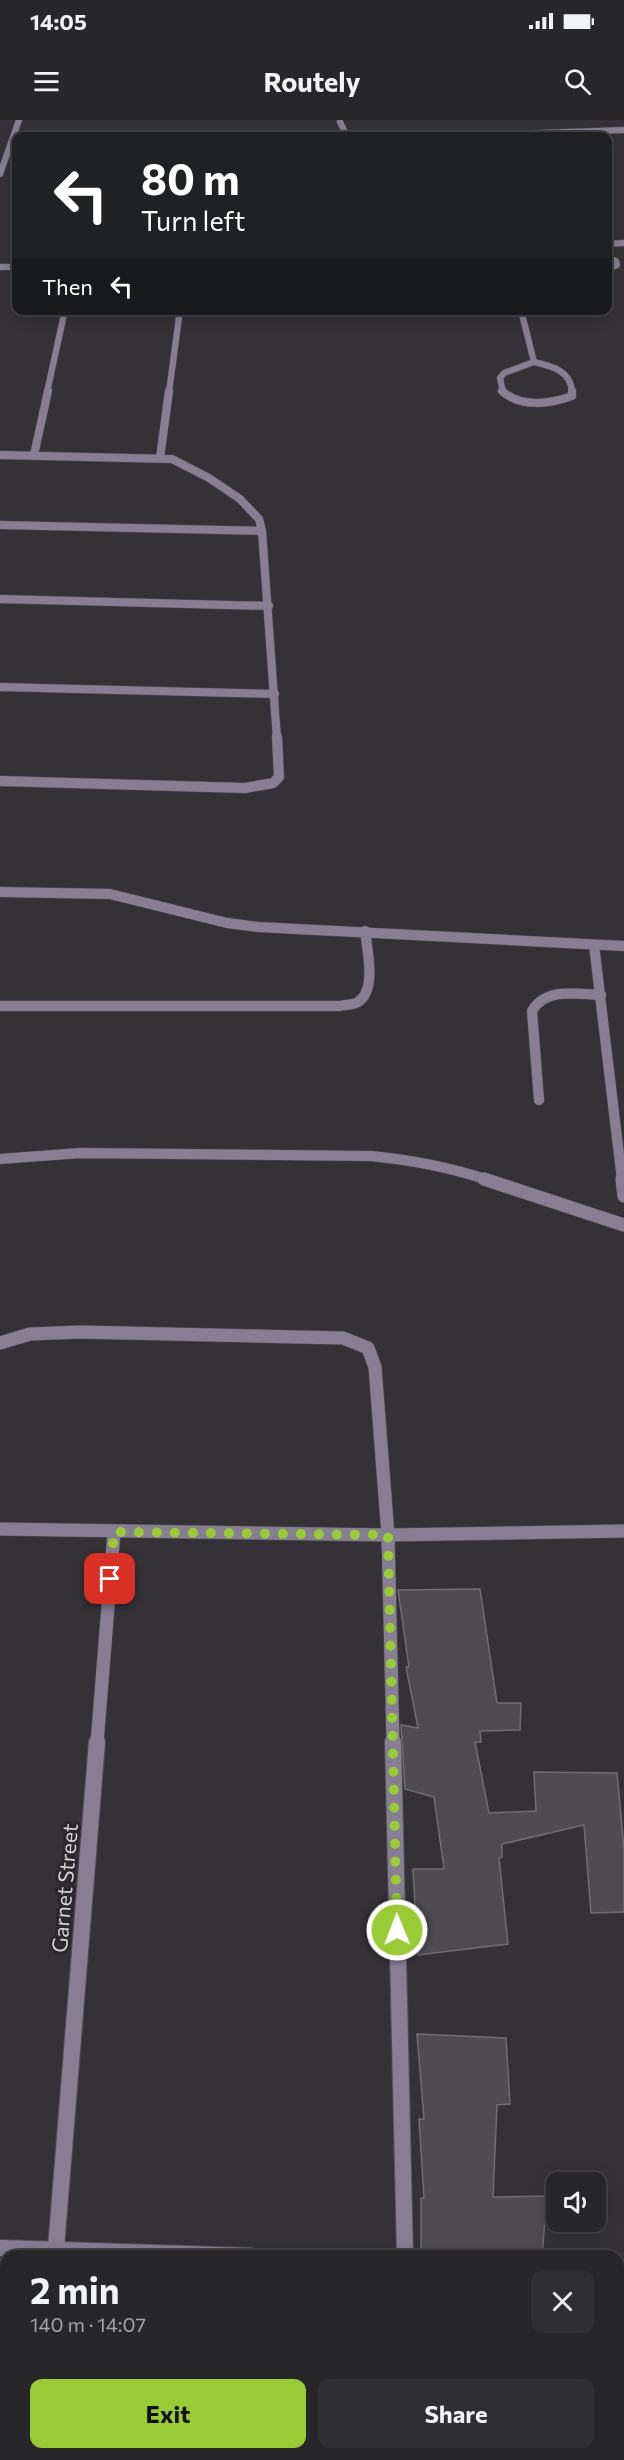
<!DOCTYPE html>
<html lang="en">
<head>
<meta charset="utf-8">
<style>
  body { margin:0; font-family:Commissioner,sans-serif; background:#2f2e31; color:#f1f3f6; height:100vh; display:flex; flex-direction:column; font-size:22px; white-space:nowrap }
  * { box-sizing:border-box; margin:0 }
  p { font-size:20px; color:#a4a5a8 }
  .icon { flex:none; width:33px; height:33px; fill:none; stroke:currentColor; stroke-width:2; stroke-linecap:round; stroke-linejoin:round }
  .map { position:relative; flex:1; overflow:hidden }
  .details { position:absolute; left:0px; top:2130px; width:624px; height:210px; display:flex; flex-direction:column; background:#272629; border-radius:18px 18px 0 0; box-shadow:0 3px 15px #0003,0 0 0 2px #434346 }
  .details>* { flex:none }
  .hud { position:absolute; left:12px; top:12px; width:600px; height:183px; border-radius:12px; box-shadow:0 3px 15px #0003,0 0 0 2px #434346; background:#202124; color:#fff; overflow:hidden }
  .tools { position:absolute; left:546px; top:2052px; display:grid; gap:12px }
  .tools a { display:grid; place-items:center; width:60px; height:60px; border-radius:12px; background:#272629; box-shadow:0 3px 15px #0003,0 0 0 2px #434346; font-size:30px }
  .pin { position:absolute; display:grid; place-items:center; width:51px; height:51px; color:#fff; margin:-26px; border-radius:12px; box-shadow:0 3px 9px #0006 }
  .me { position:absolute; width:66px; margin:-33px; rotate:359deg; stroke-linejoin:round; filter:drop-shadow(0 0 4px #0008) }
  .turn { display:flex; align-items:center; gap:21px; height:126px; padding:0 30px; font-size:27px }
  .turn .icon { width:78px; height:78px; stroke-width:2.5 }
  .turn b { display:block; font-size:42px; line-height:51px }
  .then { display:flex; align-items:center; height:57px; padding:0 30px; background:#0003; gap:12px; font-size:22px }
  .round { display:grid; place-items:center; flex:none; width:63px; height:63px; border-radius:12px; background:#2f2e31 }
  .headline { display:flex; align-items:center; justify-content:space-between; height:102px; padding:0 30px }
  h1 { font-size:36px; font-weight:700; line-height:45px }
  .action { display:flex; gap:12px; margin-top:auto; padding:12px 30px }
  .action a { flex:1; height:69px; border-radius:12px; background:#99cb36; color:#111; font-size:24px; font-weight:700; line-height:69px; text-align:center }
  .action a+a { background:#2f2e31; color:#f1f3f6 }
  .status { display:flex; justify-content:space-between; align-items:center; height:42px; padding:0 30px; background:#272629; direction:ltr }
  .status svg { height:16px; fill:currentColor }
  header { display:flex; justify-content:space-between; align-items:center; height:78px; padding:0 30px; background:#272629; font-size:27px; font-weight:700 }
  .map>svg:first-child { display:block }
</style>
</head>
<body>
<div class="status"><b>14:05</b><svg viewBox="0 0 49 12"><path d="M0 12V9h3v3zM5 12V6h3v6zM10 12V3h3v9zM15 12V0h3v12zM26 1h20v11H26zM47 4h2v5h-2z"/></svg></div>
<header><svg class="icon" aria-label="menu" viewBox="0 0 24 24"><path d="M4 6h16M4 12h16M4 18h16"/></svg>Routely<svg class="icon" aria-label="search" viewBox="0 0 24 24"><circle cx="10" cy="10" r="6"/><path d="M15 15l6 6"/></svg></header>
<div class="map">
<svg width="624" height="2340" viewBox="0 0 624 2340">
  <rect width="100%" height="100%" fill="#343237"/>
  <path fill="#4e4c51" stroke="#706d73" stroke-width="1.5" d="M 480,1469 L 497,1583 L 521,1583 L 520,1610 L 480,1611 L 481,1622 L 475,1622 L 489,1693 L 536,1691 L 534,1652 L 617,1653 L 624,1729 L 624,1792 L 591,1793 L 584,1705 L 502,1724 L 502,1737 L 499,1738 L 508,1824 L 418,1835 L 413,1749 L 444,1749 L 434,1677 L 405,1669 L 401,1605 L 418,1608 L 406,1547 L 409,1547 L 398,1470 Z
    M 417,1914 L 506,1918 L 510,1984 L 497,1985 L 493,2077 L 547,2076 L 542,2136 L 421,2136 L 421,2078 L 424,2078 L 419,1999 L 424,1999 Z"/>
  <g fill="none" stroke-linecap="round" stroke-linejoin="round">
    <defs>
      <path id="service" d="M 340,2 L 347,16"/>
      <path id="minor-far4" d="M 455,16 L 624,10
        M 0,54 L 19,0
        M 608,138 L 616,141 L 617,145 L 608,150
        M 521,190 L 534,242
        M 534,242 C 552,246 571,251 572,272
        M 47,272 L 65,190
        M 169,272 L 180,190
        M 503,272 L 500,258 L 504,253 L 534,242"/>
      <path id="minor-far3" d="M 502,271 C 521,288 550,284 572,276 L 572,271
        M 0,335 L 172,339 L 209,358 L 240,379 L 259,399 L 262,411 L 277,619
        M 34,335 L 48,271
        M 160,338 L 169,271
        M 0,405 L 262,411
        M 0,479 L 269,486
        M 0,567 L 275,574"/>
      <path id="minor-far2" d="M 0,661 L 245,668 L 273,663 L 279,657 L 277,617
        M 0,772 L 110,774 L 227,803 L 258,807 L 624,826
        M 594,825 L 622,1060
        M 0,886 L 339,886 C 345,885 353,885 358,882 C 377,870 367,829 365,811
        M 539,980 L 532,891 C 546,867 577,874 601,875"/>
      <path id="minor-far1" d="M 622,1059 L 624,1076
        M 0,1223 L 30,1214 L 80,1212 L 343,1218 L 368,1228 L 375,1247 L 388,1415 L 393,1623
        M 0,1409 L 388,1415 L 624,1411
        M 97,1623 L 114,1412"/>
      <path id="minor" d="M 393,1622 L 405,2136
        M 0,2128 L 251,2136
        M 56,2128 L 97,1622
        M 422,2334 L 423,2340"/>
      <path id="tertiary-far2" d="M 608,124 L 624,123
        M 0,147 L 16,147"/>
      <path id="tertiary-far1" d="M 0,1039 L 80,1033 L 371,1036 C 412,1040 449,1047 488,1060"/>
      <path id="tertiary" d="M 484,1059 L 624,1105"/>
    </defs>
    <use href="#service" stroke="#514f53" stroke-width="7"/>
    <use href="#minor-far4" stroke="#514f53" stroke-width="7"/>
    <use href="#minor-far3" stroke="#514f53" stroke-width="9"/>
    <use href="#minor-far2" stroke="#514f53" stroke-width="11"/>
    <use href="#minor-far1" stroke="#514f53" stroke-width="14"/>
    <use href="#minor" stroke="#514f53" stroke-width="18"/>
    <use href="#tertiary-far2" stroke="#514f53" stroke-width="7"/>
    <use href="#tertiary-far1" stroke="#514f53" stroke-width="11"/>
    <use href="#tertiary" stroke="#514f53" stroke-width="14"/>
    <use href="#service" stroke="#887e94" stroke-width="6"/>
    <use href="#minor-far4" stroke="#887e94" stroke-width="6"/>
    <use href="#minor-far3" stroke="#887e94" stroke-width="8"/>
    <use href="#minor-far2" stroke="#887e94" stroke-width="10"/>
    <use href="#minor-far1" stroke="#887e94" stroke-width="13"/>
    <use href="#minor" stroke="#887e94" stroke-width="16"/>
    <use href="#tertiary-far2" stroke="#887e94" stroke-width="6"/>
    <use href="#tertiary-far1" stroke="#887e94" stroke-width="10"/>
    <use href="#tertiary" stroke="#887e94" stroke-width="13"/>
  </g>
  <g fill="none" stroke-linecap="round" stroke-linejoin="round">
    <path stroke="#99cb36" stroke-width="10" stroke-dasharray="0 18" d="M 110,1459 L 114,1412 L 388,1415 L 397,1810"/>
  </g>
  <g text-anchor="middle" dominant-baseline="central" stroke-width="6" stroke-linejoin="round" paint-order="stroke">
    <g font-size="21" fill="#d4d3d5" stroke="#2a282d">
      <text transform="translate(64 1768) rotate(-85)">Garnet Street</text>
    </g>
  </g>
</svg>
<div class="tools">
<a><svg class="icon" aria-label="sound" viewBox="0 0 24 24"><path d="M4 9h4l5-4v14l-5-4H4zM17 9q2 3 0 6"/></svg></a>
</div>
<div class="pin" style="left:110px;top:1459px;background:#d93025"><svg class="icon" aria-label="arrive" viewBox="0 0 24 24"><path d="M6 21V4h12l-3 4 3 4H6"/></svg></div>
<svg class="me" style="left:397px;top:1810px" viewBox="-20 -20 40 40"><circle r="17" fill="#99cb36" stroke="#fff" stroke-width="3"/><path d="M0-11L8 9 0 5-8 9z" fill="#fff"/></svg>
<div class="hud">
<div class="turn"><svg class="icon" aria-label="left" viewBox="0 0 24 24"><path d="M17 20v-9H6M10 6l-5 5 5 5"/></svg><div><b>80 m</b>Turn left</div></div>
<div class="then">Then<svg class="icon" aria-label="left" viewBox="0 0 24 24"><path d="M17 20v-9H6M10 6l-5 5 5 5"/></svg></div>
</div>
<section class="details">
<div class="headline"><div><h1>2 min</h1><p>140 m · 14:07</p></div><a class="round"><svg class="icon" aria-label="close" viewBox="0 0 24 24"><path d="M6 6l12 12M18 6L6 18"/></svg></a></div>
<div class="action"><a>Exit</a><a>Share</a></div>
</section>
</div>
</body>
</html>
